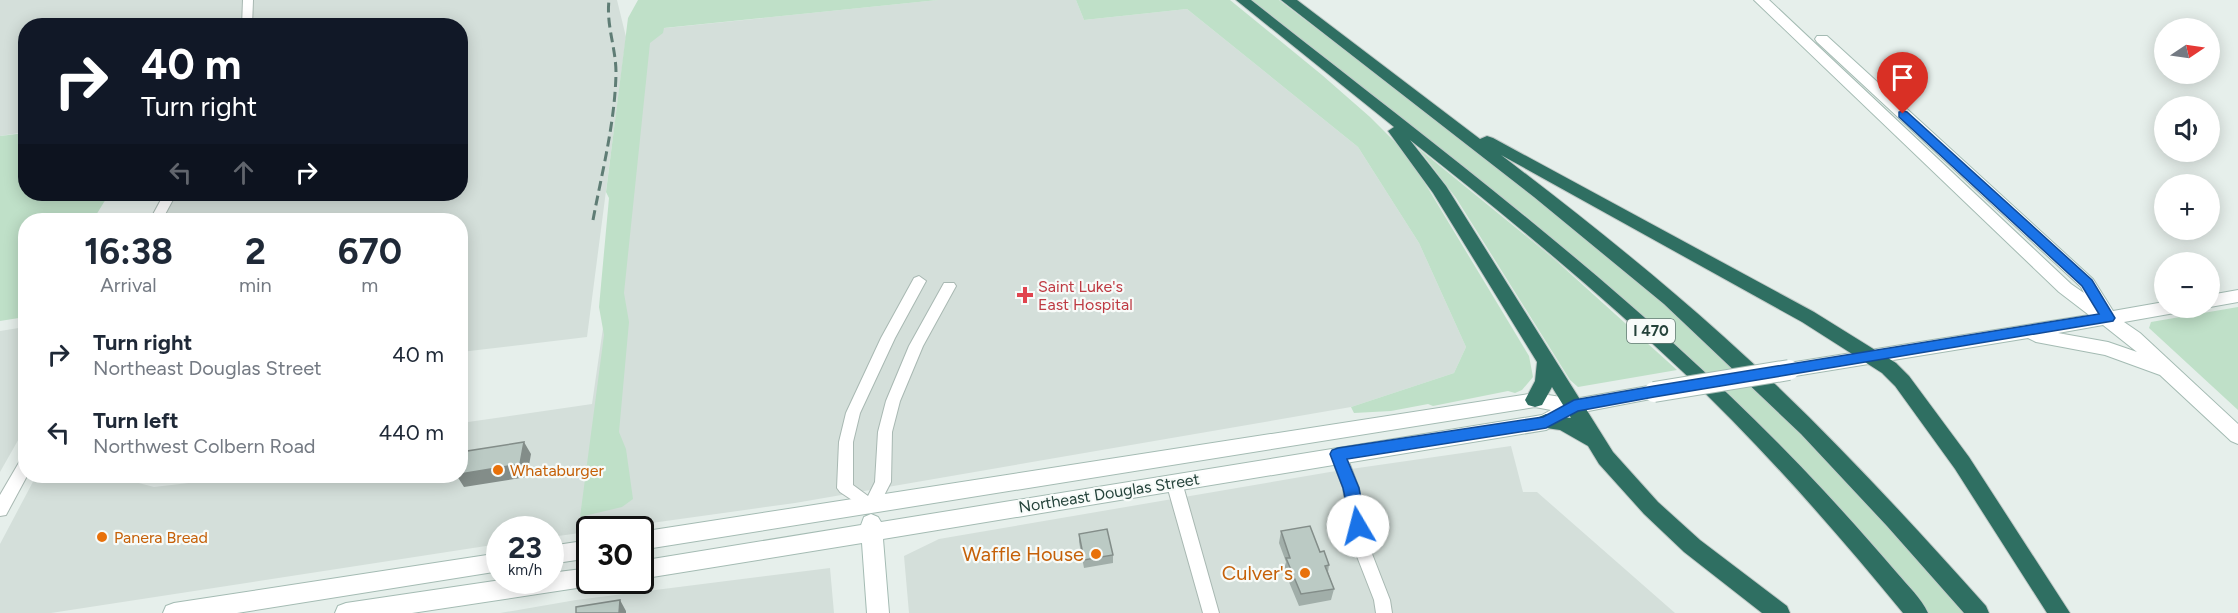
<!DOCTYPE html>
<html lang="en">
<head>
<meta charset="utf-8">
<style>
  body { margin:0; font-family:Figtree,sans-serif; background:#f6f6f7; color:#1f2937; height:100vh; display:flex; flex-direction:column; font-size:22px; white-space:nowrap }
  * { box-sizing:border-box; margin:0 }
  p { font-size:20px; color:#747a83 }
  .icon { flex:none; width:33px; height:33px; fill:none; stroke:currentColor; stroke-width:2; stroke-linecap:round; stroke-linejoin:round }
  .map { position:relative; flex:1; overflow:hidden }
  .side { position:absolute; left:18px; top:213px; width:450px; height:270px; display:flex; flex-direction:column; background:#fff; border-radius:24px; box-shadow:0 3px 15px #0003 }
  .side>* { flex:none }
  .guide { position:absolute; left:18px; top:18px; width:450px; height:183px; border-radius:24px; box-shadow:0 3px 15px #0003; background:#111827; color:#fff; overflow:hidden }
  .needle { width:39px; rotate:77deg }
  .fabs { position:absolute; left:2154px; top:18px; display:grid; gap:12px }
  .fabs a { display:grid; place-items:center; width:66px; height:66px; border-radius:50%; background:#fff; box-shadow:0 3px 15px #0003; font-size:30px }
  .speed { position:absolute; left:486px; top:516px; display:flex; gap:12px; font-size:30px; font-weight:700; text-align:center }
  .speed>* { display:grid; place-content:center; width:78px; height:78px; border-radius:50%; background:#fff; box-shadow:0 3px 15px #0003; line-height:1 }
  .speed small { font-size:15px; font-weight:400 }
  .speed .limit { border:3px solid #111; border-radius:9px; background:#fff; color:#111 }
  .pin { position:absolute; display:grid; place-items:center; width:51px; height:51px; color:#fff; margin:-62px -26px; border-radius:50% 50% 50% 0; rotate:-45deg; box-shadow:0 0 6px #0007 }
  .pin .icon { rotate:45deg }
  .me { position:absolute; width:66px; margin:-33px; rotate:352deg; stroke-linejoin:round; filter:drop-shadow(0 0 4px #0008) }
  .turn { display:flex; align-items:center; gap:21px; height:126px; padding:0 24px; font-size:27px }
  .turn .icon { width:78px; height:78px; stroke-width:2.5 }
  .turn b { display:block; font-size:42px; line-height:51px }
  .lanes { display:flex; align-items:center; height:57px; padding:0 24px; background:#0003; justify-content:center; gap:30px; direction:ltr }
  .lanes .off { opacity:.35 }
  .eta { display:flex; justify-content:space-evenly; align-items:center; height:102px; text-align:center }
  .eta b { font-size:36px; font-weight:700; line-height:42px }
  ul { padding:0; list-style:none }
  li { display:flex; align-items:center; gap:18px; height:78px; padding:0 24px }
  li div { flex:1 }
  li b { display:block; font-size:22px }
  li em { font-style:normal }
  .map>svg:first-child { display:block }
</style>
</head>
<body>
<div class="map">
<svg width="2238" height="613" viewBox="0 0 2238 613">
  <rect width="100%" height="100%" fill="#e6efeb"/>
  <path fill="#d4dfda" d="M 0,0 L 617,0 L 626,37 L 587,337 L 461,352 L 460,220 L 149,220 L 163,194 L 460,194 L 460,26 L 26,26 L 25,132 L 0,136 Z
    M 938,0 L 1076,0 L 1084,20 L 1187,9 L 1358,147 L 1419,243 L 1466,347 L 1454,373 L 1351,407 L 795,503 L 551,537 L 550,530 L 500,530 L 499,544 L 51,613 L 0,613 L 0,544 L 36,476 L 112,476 L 154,487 L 249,476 L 460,476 L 461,423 L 592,404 L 646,30 Z
    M 25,327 L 25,428 L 0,472 L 0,331 Z
    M 1511,446 L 1523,492 L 1537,492 L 1675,613 L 909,613 L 904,556 L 939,539 L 1330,472 Z
    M 830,568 L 834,613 L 500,613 L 576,600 Z"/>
  <path fill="#bfe0c8" d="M 638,0 L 938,0 L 664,28 L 663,33 L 650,43 L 624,293 L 629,322 L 619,432 L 626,449 L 633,499 L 622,507 L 580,517 L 604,335 L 599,307 L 609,198 L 606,192 L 628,18 Z
    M 1076,0 L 1230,0 L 1322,75 L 1370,117 L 1397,144 L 1417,170 L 1529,356 L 1533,377 L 1522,390 L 1515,393 L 1508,391 L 1433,406 L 1428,404 L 1391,411 L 1354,413 L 1351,407 L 1454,373 L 1466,347 L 1419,243 L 1358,147 L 1187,9 L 1084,20 Z
    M 1252,0 L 1279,0 C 1417,106 1560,209 1689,326 C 1787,416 1879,513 1966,613 L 1926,613 L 1779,447 L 1651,323 L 1526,216 Z
    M 25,133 L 26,194 L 109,194 L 93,220 L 26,220 L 25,317 L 0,321 L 0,136 Z
    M 1418,148 L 1553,258 L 1677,370 L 1578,387 L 1570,380 L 1456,198 Z
    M 2238,307 L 2238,410 L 2149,328 L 2151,322 Z"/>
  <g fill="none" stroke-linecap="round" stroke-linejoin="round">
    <defs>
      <path id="street" d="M 243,0 L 253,0 L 252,26 L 242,26 Z
        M 164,194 L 176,194 L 162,220 L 150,220 Z
        M 919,276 L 926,281 L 895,338 L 860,413 L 853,442 L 853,485 L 868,496 L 875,482 L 878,432 L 886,401 L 909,346 L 944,283 L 954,283 L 956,286 L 923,346 L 900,401 L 892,432 L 891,482 L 876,511 L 870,512 L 840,492 L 837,488 L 839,442 L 846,413 L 881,338 L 914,278 Z
        M 1338,448 L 1343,450 L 1346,454 L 1359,488 L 1367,541 L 1390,600 L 1392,613 L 1376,613 L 1374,600 L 1351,541 L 1343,488 L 1330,454 L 1333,450 Z
        M 26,457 L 27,476 L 6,515 L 0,516 L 0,495 L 21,459 Z
        M 1174,476 L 1179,478 L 1182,482 L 1219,613 L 1203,613 L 1166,482 L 1169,478 Z"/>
      <path id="secondary" d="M 1754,0 L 1769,0 L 2071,284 L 2084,293 L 2081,287 L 1817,42 L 1815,39 L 1817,36 L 1827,36 L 2093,279 L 2113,311 L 2164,302 L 2164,308 L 2178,308 L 2175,313 L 2169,314 L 2124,322 L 2140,333 L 2238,424 L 2238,444 L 2231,441 L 2160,375 L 2105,355 L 2036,342 L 2028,338 L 1789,377 L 1782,375 L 1780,370 L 1782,365 L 1789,363 L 2089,315 L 2059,292 ZM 2103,325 L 2137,352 L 2108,342 L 2058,333 Z
        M 2238,290 L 2238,302 L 2210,307 L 2210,295 Z
        M 1654,385 L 1661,387 L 1664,392 L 1661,397 L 1578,413 L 1546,430 L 883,539 L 889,613 L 867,613 L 862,543 L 640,579 L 640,561 L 861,525 L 864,517 L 871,514 L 878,517 L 881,522 L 1542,415 L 1551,410 L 1535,407 L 640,550 L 640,532 L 1535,393 L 1574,399 Z
        M 590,540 L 590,558 L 550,564 L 550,546 Z
        M 500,553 L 500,571 L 237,613 L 163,613 L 166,606 L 174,603 Z
        M 590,568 L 590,580 L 599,580 L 598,584 L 590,586 L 412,613 L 335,613 L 338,606 L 346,603 L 501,580 L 550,580 L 550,573 Z"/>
      <path id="highway" d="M 1236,0 L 1251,0 C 1449,156 1652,306 1824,491 C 1849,518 1873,545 1897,573 C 1908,586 1921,598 1928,613 L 1903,613 C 1834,529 1762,447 1683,372 C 1596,290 1504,214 1410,140 L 1446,186 L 1613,452 L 1658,502 L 1700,540 L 1787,606 L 1790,613 L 1762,613 L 1684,552 L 1644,514 L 1599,464 L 1588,446 L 1560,430 L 1539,427 L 1536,422 L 1539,417 L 1546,414 L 1571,418 L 1552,387 L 1542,405 L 1535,407 L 1528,405 L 1525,400 L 1535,381 L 1537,362 L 1433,193 L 1388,131 L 1394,127 Z
        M 1281,0 L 1297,0 L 1480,139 L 1487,136 L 1493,138 L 1814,312 L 1896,363 L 1909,376 L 1969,457 L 2070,613 L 2047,613 L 1955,469 L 1895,386 L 1882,373 L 1802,322 L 1501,155 C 1577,213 1652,272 1723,336 C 1817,420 1902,512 1986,606 L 1989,613 L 1964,613 L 1887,526 L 1801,434 L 1664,304 L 1534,197 Z"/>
    </defs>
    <use href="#street" stroke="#a8b8b2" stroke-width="2"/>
    <use href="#secondary" stroke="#a4bbb3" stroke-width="2"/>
    <use href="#highway" stroke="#c2cac8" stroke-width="2"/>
    <use href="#street" fill="#fff" fill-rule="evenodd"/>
    <use href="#secondary" fill="#fff" fill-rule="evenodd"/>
    <use href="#highway" fill="#2f6f62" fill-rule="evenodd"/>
    <path stroke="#5f7d75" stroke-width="3" stroke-dasharray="10 5" stroke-linecap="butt" d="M 593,220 C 602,172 615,123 616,73 C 616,48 606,25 609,0"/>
    <defs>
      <path id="secondary-bridge" d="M 1654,392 L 1789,370"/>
    </defs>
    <use href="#secondary-bridge" stroke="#a4bbb3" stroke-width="22" stroke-linecap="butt"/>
    <use href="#secondary-bridge" stroke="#fff" stroke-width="20"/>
  </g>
  <path fill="#a1aea9" d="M 1281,531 L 1320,552 L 1329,565 L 1328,572 L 1334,589 L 1331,600 L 1299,606 L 1284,570 L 1286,562 L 1279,543 Z
    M 1079,534 L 1113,555 L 1113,563 L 1084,568 L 1079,542 Z"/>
  <path fill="#838d89" d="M 524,442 L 531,454 L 527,477 L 464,487 L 457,476 L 460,476 L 460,474 Z
    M 620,600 L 626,611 L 626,613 L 619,613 Z"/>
  <path fill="#bbcac4" stroke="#838d89" stroke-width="1.5" d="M 524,442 L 520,464 L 460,474 L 461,452 Z
    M 1310,526 L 1320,552 L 1324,551 L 1329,565 L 1325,566 L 1334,589 L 1301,594 L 1286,558 L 1290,558 L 1281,531 Z
    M 1107,529 L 1113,555 L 1084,560 L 1079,534 Z
    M 620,600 L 619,613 L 576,613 L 576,607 Z"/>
  <path fill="#1a73e8" stroke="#114b97" stroke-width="1.5" d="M 1903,111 L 1907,112 L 2092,280 L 2115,318 L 2113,321 L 1654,397 L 1578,411 L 1546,428 L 1347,459 L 1359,488 L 1366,526 L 1363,531 L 1358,533 L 1352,531 L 1343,488 L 1330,454 L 1332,450 L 1338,448 L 1543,417 L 1574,400 L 1654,386 L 2099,314 L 2082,286 L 1899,117 L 1899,112 Z"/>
  <path fill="#e0444e" stroke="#f7fbf9" stroke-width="2" d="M1022 286h6v6h6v6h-6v6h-6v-6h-6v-6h6z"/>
  <g fill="#e8710a" stroke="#f7fbf9" stroke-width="2">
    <circle cx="498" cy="470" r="6"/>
    <circle cx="102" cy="537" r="6"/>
    <circle cx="1096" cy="554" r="6"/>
    <circle cx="1305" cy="573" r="6"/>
  </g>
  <g text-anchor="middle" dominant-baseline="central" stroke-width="4.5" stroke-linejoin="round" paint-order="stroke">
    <rect fill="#f7fbf9" stroke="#637a73" stroke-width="1.5" x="1627" y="319" width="48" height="24" rx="4.5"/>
    <g font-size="15" font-weight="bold" fill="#24423a">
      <text x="1651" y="331">I 470</text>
    </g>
    <g font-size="16" fill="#be3a42" stroke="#f7fbf9" text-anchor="start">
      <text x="1038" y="286">Saint Luke's<tspan x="1038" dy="18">East Hospital</tspan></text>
    </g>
    <g font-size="16" fill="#c56008" stroke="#f7fbf9" text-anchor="start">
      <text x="510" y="470">Whataburger</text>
      <text x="114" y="537">Panera Bread</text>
    </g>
    <g font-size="16" fill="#24423a" stroke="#f7fbf9">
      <text transform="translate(1109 493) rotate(-9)">Northeast Douglas Street</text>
    </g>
    <g font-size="20" fill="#c56008" stroke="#f7fbf9" text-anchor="end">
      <text x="1084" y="554">Waffle House</text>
      <text x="1293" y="573">Culver's</text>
    </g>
  </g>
</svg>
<div class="fabs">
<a><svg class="needle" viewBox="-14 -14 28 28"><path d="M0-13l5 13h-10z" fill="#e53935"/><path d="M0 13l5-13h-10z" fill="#747a83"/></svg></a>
<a><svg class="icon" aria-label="sound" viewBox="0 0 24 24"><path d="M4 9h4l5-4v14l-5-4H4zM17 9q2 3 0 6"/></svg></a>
<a>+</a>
<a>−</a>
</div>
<div class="speed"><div>23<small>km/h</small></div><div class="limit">30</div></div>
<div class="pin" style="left:1903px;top:114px;background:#d93025"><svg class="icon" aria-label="arrive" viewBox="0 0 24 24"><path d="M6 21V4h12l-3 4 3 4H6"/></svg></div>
<svg class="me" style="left:1358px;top:526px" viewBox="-20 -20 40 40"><circle r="19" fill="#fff"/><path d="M0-13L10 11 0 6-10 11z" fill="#1a73e8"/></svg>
<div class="guide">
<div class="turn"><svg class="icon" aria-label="right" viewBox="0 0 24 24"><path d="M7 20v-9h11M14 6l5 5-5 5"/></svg><div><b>40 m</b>Turn right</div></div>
<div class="lanes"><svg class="icon off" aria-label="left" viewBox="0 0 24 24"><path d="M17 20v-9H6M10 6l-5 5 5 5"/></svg><svg class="icon off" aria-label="ahead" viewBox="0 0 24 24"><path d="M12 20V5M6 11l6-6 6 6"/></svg><svg class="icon" aria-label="right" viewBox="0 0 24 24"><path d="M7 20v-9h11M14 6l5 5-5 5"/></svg></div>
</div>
<section class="side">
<div class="eta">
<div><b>16:38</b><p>Arrival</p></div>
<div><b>2</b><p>min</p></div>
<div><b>670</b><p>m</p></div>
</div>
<ul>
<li><svg class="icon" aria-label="right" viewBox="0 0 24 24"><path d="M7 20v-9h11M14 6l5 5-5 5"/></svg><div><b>Turn right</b><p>Northeast Douglas Street</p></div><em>40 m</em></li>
<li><svg class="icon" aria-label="left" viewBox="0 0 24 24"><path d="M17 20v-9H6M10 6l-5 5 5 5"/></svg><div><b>Turn left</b><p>Northwest Colbern Road</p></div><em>440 m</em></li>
</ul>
</section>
</div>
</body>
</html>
